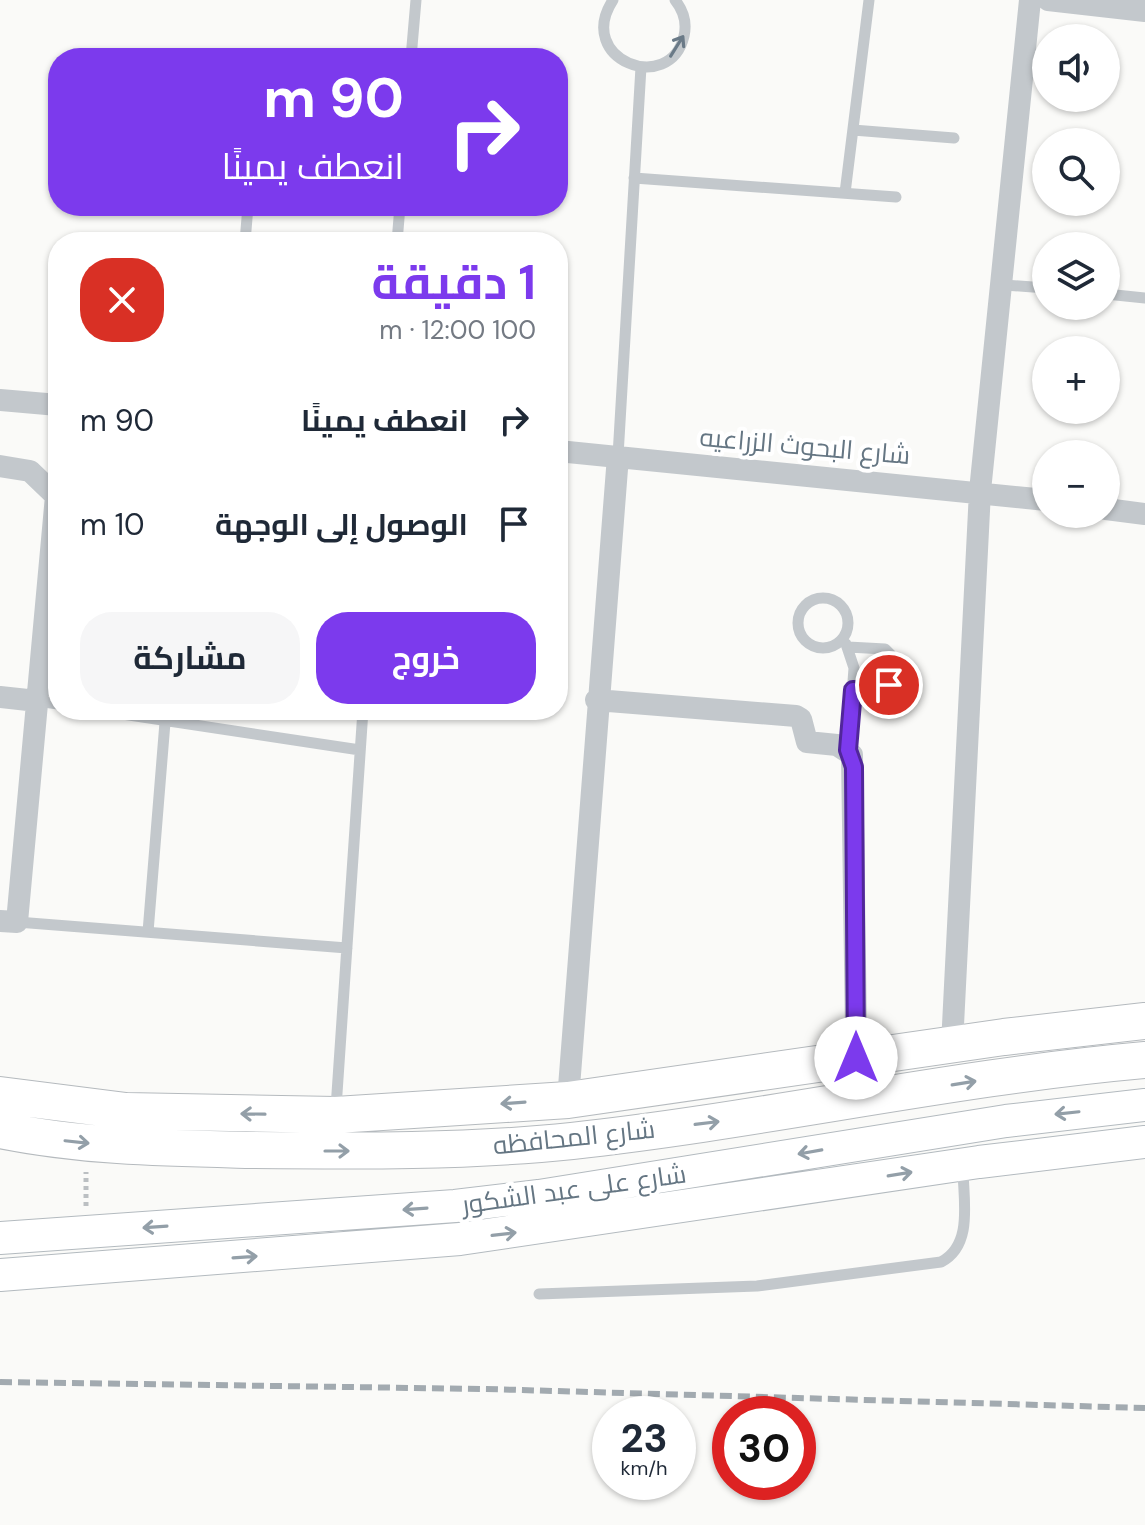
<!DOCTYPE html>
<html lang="ar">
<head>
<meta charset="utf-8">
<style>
  body { margin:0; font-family:"DM Sans",Cairo,sans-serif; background:#f6f6f7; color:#1f2937; direction:rtl; height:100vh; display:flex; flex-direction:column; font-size:30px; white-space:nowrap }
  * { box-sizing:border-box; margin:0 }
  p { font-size:26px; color:#747a83 }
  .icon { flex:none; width:44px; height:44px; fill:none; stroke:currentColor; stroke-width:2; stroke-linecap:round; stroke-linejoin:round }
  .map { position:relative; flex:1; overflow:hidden; direction:ltr }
  .panel { position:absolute; left:48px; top:232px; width:520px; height:488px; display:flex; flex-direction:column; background:#fff; border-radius:32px; box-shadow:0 2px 6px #0004; direction:rtl }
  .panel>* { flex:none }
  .hud { position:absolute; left:48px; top:48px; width:520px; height:168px; border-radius:32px; box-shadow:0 2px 6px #0004; direction:rtl; background:#7c3aed; color:#fff; overflow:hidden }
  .tools { position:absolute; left:1032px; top:24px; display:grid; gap:16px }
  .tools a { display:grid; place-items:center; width:88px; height:88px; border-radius:50%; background:#fff; box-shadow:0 2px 6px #0004; font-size:40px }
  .speed { position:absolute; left:592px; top:1396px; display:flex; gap:16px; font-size:40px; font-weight:700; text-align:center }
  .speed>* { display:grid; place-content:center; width:104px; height:104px; border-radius:50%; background:#fff; box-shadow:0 2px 6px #0004; line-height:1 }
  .speed small { font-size:20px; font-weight:400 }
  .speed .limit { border:12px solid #d22; background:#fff; color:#111 }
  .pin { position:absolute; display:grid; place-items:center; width:68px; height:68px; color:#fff; margin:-34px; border:4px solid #fff; border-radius:50%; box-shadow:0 2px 8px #0007 }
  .me { position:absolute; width:88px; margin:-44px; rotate:0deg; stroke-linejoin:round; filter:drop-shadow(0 0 6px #0008) }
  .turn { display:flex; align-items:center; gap:28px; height:168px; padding:0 32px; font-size:36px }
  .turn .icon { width:104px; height:104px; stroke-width:2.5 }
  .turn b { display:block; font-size:56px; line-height:68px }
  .round { display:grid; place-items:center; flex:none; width:84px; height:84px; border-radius:32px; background:#f6f6f7 }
  .overview { display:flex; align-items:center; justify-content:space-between; height:136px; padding:0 32px }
  h1 { font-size:48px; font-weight:700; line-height:60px; color:#7c3aed }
  .primary-button { display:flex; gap:16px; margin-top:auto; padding:16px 32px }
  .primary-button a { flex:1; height:92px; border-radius:32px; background:#7c3aed; color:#fff; font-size:32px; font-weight:700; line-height:92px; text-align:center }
  .primary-button a+a { background:#f6f6f7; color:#1f2937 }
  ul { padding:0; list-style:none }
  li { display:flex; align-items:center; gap:24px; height:104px; padding:0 32px }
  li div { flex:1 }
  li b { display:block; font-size:30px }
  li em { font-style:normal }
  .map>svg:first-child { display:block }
</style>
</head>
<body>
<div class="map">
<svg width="1145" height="1525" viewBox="0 0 1145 1525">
  <rect width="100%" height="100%" fill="#fafaf8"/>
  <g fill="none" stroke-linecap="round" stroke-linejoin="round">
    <defs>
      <path id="secondary" d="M 0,1238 L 455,1206 L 539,1196 L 1006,1121 L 1145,1105
        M 0,1275 L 460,1239 L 979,1162 L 1145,1142"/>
      <path id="primary" d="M 0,1095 L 126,1111 L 336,1115 L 568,1100 L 1004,1037 L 1145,1021
        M 0,1130 C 83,1147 167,1148 252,1150 C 358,1151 466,1152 572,1141 C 764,1120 953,1077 1145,1060"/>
    </defs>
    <use href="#secondary" stroke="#b3babf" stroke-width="34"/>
    <use href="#primary" stroke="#b5babe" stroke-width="38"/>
    <path stroke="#bbbfc2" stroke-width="5" stroke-dasharray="4 4" stroke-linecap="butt" d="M 86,1206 L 86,1172"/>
    <path stroke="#c3c8cc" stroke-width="11" d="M 613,0 C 574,60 670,96 684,36 C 687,23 683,10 675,0
      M 411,58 L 416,0
      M 853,130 L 954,138
      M 634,178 L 896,197
      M 845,193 L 869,0
      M 245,242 L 248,206
      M 397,242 L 400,206
      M 1004,285 L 1046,288
      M 1106,294 L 1145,298
      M 618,456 L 641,67
      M798 623a25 25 0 1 1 50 0a25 25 0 1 1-50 0Z
      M 846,644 L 854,668 L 848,750
      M 848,647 L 885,649 L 891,655 L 888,689 L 882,692 L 853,690
      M 37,701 L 58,704
      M 96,710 L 360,750
      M 17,922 L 347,948
      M 148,932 L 166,710
      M 336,1108 L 363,710
      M 539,1294 L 757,1286 L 941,1262 C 974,1245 963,1199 963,1168"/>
    <path stroke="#c3c8cc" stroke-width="22" d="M 1048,0 L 1145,11
      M 0,400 L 58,405
      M 558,451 L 1046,500
      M 0,466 L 30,471 L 56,496 L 17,922 L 0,921
      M 1106,509 L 1145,514
      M 0,697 L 37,701
      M 596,700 L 796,716 L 801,719 L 807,742 L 837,745 L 852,755 L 857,1101
      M 952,1045 L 980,491 L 1030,0
      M 568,1100 L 618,456"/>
    <use href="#secondary" stroke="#fff" stroke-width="32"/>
    <use href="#primary" stroke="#fff" stroke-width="36"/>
    <path stroke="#a2aab0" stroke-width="6" stroke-dasharray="12 6" stroke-linecap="butt" d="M 0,1382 L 486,1389 L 1145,1408"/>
  </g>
  <defs><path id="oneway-shaft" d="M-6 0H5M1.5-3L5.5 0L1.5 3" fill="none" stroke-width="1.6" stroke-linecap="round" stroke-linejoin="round" transform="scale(2)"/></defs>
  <use stroke="#6a7a87" href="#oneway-shaft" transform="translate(677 46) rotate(-58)"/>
  <g stroke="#939fa8">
    <use href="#oneway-shaft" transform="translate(964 1083) rotate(-9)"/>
    <use href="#oneway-shaft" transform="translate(513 1103) rotate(176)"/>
    <use href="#oneway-shaft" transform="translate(1067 1113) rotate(174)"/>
    <use href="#oneway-shaft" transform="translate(253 1114) rotate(-179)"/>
    <use href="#oneway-shaft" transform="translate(707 1123) rotate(-7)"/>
    <use href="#oneway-shaft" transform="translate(77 1142) rotate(6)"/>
    <use href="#oneway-shaft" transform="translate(337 1151)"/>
    <use href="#oneway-shaft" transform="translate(810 1152) rotate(170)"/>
    <use href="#oneway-shaft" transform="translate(900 1174) rotate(-9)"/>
    <use href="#oneway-shaft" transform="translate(415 1209) rotate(176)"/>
    <use href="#oneway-shaft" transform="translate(155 1227) rotate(176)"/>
    <use href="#oneway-shaft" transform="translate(504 1234) rotate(-7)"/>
    <use href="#oneway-shaft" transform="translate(245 1257) rotate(-4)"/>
  </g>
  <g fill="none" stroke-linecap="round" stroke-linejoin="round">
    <defs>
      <path id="route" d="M 856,1058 L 854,767 L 848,750 L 853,690 L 882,692 L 889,685"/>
    </defs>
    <use href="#route" stroke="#51269a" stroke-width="20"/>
    <use href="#route" stroke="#7c3aed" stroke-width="14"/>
  </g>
  <g text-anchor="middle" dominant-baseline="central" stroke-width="8" stroke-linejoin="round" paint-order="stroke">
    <g font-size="26" fill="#657683" stroke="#fff">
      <text transform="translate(805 446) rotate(5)">شارع البحوث الزراعيه</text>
      <text transform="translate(574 1137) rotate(-6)">شارع المحافظه</text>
      <text transform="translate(574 1189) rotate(-8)">شارع على عبد الشكور</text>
    </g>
  </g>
</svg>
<div class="tools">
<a><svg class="icon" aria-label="sound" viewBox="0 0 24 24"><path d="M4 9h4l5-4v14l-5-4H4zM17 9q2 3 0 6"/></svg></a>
<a><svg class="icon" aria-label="search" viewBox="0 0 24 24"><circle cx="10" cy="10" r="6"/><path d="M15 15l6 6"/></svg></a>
<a><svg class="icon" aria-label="layers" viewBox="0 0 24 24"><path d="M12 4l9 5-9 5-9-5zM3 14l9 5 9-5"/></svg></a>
<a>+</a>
<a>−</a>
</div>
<div class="speed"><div>23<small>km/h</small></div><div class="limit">30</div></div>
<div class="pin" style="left:889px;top:685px;background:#d93025"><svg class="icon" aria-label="arrive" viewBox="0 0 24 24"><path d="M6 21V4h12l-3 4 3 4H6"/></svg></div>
<svg class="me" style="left:856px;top:1058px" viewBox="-20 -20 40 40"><circle r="19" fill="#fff"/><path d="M0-13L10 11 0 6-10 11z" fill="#7c3aed"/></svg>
<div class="hud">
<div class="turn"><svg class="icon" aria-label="right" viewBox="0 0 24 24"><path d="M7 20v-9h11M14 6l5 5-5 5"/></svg><div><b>90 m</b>انعطف يمينًا</div></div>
</div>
<section class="panel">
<div class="overview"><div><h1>1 دقيقة</h1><p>100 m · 12:00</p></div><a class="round" style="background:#d93025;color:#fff"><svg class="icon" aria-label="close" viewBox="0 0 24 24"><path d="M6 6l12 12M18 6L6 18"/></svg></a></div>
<ul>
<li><svg class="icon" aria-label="right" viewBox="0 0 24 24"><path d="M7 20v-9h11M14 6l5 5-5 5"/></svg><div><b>انعطف يمينًا</b></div><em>90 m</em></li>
<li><svg class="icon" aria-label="arrive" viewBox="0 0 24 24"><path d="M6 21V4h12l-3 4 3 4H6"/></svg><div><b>الوصول إلى الوجهة</b></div><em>10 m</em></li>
</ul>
<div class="primary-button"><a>خروج</a><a>مشاركة</a></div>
</section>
</div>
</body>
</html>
